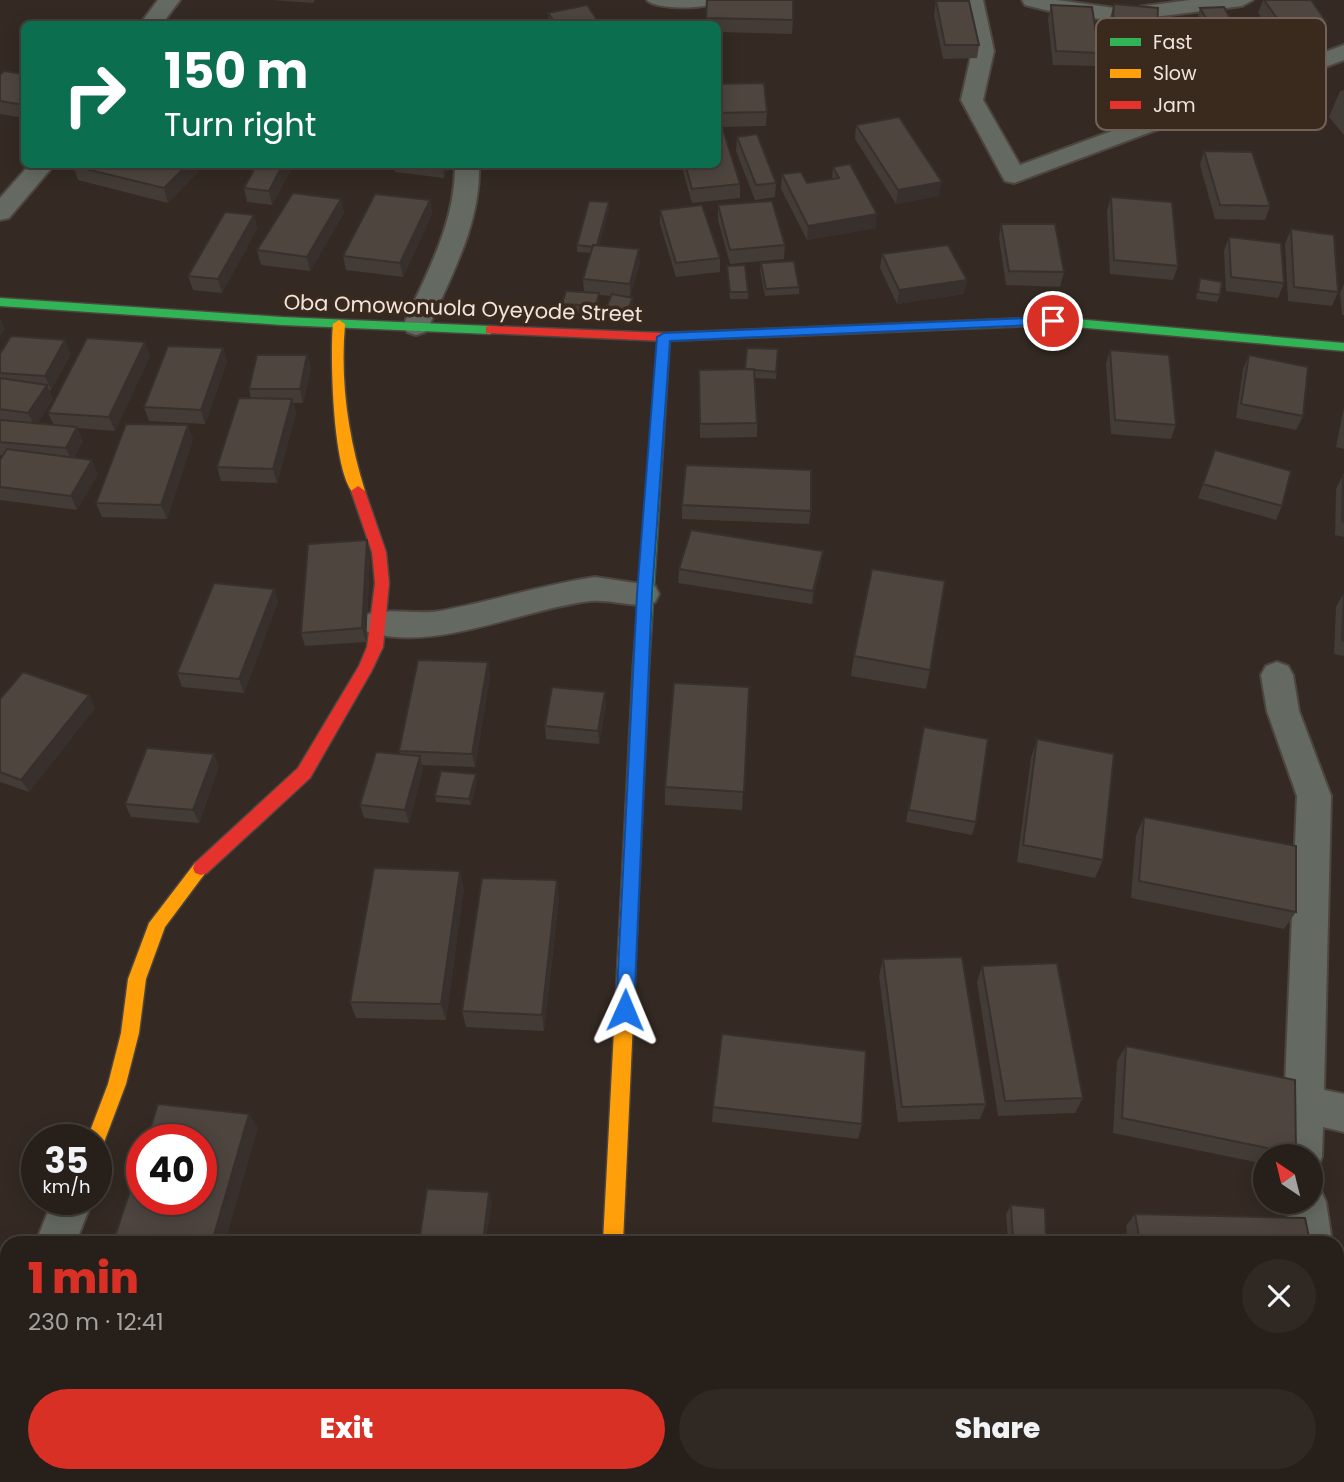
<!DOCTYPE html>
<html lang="en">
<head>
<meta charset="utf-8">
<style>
  body { margin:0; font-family:Poppins,sans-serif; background:#2f2823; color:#f1f3f6; height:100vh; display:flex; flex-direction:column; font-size:26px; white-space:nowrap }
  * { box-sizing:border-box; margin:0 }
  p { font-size:23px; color:#a4a3a2 }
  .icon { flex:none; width:38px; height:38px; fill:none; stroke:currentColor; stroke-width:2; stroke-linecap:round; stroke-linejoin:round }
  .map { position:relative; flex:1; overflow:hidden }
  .panel { position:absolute; left:0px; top:1236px; width:1344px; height:247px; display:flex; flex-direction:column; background:#27201a; border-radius:21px 21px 0 0; box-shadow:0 4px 18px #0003,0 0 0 2px #433e39 }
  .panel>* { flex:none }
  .hud { position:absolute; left:21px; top:21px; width:700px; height:147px; border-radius:10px; box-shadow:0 4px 18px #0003,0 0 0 2px #433e39; background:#0b6e4f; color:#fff; overflow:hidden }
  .needle { width:46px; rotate:325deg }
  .fabs { position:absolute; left:1253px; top:1144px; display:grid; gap:14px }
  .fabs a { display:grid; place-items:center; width:70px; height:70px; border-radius:50%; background:#27201a; box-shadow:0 4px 18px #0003,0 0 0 2px #433e39; font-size:35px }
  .speed { position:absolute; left:21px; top:1124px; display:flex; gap:14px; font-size:35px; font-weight:700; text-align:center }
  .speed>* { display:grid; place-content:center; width:91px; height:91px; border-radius:50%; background:#27201a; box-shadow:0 4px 18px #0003,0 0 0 2px #433e39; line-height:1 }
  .speed small { font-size:18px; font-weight:400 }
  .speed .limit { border:10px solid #d22; background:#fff; color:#111 }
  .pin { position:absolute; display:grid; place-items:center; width:60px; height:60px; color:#fff; margin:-30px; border:4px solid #fff; border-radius:50%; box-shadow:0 2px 7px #0007 }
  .me { position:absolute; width:77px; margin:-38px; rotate:1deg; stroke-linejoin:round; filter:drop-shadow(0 0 5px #0008) }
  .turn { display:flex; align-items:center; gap:24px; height:147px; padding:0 28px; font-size:32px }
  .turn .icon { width:91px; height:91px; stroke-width:2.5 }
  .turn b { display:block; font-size:49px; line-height:60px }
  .round { display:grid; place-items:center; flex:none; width:74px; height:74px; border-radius:37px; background:#2f2823 }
  .summary { display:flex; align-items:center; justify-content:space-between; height:119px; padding:0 28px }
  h1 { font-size:42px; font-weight:800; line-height:52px; color:#d93025 }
  .action { display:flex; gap:14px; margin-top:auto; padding:14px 28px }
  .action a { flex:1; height:80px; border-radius:42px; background:#d93025; color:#fff; font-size:28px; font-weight:800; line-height:80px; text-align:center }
  .action a+a { background:#2f2823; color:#f1f3f6 }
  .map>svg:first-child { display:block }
</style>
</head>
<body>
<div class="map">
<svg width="1344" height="1482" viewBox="0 0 1344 1482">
  <rect width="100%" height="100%" fill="#342a23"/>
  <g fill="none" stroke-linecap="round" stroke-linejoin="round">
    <defs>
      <path id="street" d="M 158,0 L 180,0 L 162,24 L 140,24 Z
        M 647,0 L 720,0 C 712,10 655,10 647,0 Z
        M 961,0 L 983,0 L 994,51 L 983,100 L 1020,165 L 1344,45 L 1344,60 L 1014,183 L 1005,181 L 1002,176 L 961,100 L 972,51 Z
        M 1022,0 L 1057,0 L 1122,9 L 1190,0 L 1253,0 L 1242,6 L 1122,21 L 1070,16 L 1025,5 Z
        M 30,164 L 55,164 L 9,218 L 0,220 L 0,198 Z
        M 455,164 L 479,164 C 481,223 452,274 429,326 L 425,332 L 416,335 L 407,332 L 403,326 C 426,274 456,223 455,164 Z
        M 595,577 L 655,586 L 659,594 L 655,602 C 634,609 613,599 591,601 C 520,609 435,654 365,631 L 360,623 L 365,615 C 388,607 416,615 440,611 C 493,601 542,585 595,577 Z
        M 1277,662 L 1288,666 L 1293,675 L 1299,711 L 1331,796 L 1324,1090 L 1344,1094 L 1344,1132 L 1323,1127 L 1322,1157 L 1316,1171 L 1311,1173 L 1311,1157 L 1282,1157 L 1297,796 L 1267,711 L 1261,675 L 1266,666 Z
        M 1311,1184 L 1320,1188 L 1326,1202 L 1332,1242 L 1291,1242 L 1286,1202 L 1311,1202 Z
        M 53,1199 L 93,1199 L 76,1242 L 36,1242 Z
        M 7,1327 L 7,1382 L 0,1385 L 0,1329 Z
        M 1337,1338 L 1344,1341 L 1344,1414 L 1337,1411 Z
        M 572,1475 L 617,1475 L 617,1482 L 571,1482 Z"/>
      <path id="fast" d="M 0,298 L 282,317 L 490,326 L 496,330 L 490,334 L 282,325 L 0,306 Z
        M 1053,317 L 1344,343 L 1344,351 L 1053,325 L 765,337 L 759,333 L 765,329 Z
        M 664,333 L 670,337 L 649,666 L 641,672 L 633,666 L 658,337 Z"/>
      <path id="slow" d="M 339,320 L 345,324 C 340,381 348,436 365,491 L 358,496 C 332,487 330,351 333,324 Z
        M 641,660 L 649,666 L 623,1242 L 603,1242 L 633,666 Z
        M 201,861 L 207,863 L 209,868 L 165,927 L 146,979 L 139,1033 L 126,1084 L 103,1145 L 96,1148 L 96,1139 L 87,1139 L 108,1084 L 121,1033 L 128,979 L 149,923 L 195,863 Z"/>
      <path id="jam" d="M 490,326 L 664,333 L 765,329 L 771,333 L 765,337 L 664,341 L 486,333 L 486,327 Z
        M 358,486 L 365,491 L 386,552 L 389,583 L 383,647 L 371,672 L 310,778 L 207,873 L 201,875 L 195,873 L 193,868 L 195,863 L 298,768 L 359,666 L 367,647 L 375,583 L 372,552 L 351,491 Z"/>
    </defs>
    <use href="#street" stroke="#4d453f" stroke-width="4"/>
    <use href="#fast" stroke="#4d453f" stroke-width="3"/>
    <use href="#slow" stroke="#4d453f" stroke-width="3"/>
    <use href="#jam" stroke="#4d453f" stroke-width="3"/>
    <use href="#street" fill="#646a61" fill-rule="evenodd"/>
    <use href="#fast" fill="#30b455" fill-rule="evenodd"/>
    <use href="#slow" fill="#ff9f0a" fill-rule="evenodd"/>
    <use href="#jam" fill="#e5322d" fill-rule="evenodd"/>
  </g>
  <path fill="#433b36" d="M 271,0 L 315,0 L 313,3 Z
    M 707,0 L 793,20 L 792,34 L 718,32 L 718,24 L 706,24 Z
    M 1263,0 L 1311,0 L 1326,21 L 1321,35 L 1276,38 L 1258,13 Z
    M 936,1 L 979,45 L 977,58 L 943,59 L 934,15 Z
    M 1114,4 L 1156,52 L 1153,66 L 1107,61 L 1110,18 Z
    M 1051,5 L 1099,53 L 1095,66 L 1053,65 L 1048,19 Z
    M 1200,8 L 1231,20 L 1228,27 L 1205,27 L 1198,15 Z
    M 548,13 L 600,24 L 549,24 Z
    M 24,74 L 24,118 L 0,114 L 0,75 Z
    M 718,84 L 767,112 L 766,126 L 722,127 L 740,184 L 740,198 L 692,203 L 681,164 L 718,164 Z
    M 1344,90 L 1344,135 L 1329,117 L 1340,91 Z
    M 856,125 L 939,196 L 896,204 L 855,139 Z
    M 737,137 L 776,183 L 775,197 L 755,200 L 736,151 Z
    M 1204,151 L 1270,206 L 1265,220 L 1215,219 L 1200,165 Z
    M 294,164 L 272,205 L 247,202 L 244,188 Z
    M 394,164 L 451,164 L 444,178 L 395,172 Z
    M 73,166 L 199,171 L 168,203 L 78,180 Z
    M 833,167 L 876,228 L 807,240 L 781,189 L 782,174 L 807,183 L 832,180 Z
    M 1111,197 L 1178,266 L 1173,280 L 1110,274 L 1107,211 Z
    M 341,199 L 344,213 L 310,271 L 261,265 L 257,250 Z
    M 430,200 L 432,214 L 403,277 L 346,270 L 343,256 Z
    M 718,205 L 785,245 L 784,259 L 730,264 L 718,220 Z
    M 609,210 L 599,245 L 640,263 L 630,297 L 633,305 L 627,319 L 607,315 L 606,308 L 612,296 L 599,295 L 599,300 L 596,314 L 563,311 L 562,304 L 584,292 L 583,279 L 591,253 L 577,252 L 577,245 Z
    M 660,210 L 720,258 L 720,272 L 676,277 L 660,224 Z
    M 254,215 L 257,229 L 222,293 L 193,290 L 188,276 Z
    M 1001,224 L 1064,272 L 1060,287 L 1006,285 L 999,238 Z
    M 1291,229 L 1338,292 L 1332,306 L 1288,301 L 1285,244 Z
    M 1229,237 L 1284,283 L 1278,298 L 1226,291 L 1224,251 Z
    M 882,254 L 964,294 L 897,304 L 880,268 Z
    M 761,263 L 799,287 L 799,294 L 765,296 L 760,270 Z
    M 727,266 L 748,292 L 748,299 L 730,299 Z
    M 1200,278 L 1220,295 L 1217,302 L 1196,299 L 1198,285 Z
    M 1344,284 L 1344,315 L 1342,315 L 1340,293 Z
    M 145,342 L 150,356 L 115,431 L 77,428 L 83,441 L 74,458 L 98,474 L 77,510 L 0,500 L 0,460 L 3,456 L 0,455 L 0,354 L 71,354 L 51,390 L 49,390 L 53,399 L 37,424 L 54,425 L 48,413 Z
    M 223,348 L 227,362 L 205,424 L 149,421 L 144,407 Z
    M 778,349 L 776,379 L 755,378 L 757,423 L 757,437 L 700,438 L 699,370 L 745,369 Z
    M 1110,350 L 1176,425 L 1171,439 L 1111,434 L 1106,364 Z
    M 307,355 L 311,369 L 303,403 L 293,403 L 296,413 L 277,483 L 221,481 L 217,467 L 251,398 L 249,389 Z
    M 1249,355 L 1303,416 L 1296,430 L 1236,418 L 1243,369 Z
    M 1344,407 L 1344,449 L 1336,447 Z
    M 193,439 L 167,519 L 102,517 L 96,503 Z
    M 1215,450 L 1282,506 L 1276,520 L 1198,498 Z
    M 1343,475 L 1344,475 L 1344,537 L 1335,535 L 1336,489 Z
    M 682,505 L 811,511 L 809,524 L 682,519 Z
    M 367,540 L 370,554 L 366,642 L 305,646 L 301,633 Z
    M 821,565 L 812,604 L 678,583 L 679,569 Z
    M 274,589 L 278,602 L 244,693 L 182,687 L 177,673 Z
    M 1344,593 L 1344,656 L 1334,654 L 1336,607 Z
    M 854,656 L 930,670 L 926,689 L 851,676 Z
    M 490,676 L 475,767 L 422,765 L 423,769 L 409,823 L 364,818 L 360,805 L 400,754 L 399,751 Z
    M 749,687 L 742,810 L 665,805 L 665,787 Z
    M 89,695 L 95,708 L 29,792 L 0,782 L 0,699 Z
    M 606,705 L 599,744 L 546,739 L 545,726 Z
    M 924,727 L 976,822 L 972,835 L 906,822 Z
    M 1037,739 L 1103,860 L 1095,878 L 1017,862 L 1031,758 Z
    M 219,766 L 199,823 L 131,817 L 125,804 Z
    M 477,780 L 471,805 L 436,802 L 435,796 Z
    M 1144,817 L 1296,912 L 1284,929 L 1131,898 L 1136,835 Z
    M 464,888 L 446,1020 L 356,1018 L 350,1002 Z
    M 559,898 L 544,1031 L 466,1027 L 462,1011 Z
    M 883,959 L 986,1104 L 980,1119 L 898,1122 L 879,976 Z
    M 982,966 L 1083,1098 L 1075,1113 L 998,1116 L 977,982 Z
    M 1126,1046 L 1296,1154 L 1293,1157 L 1265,1157 L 1265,1164 L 1113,1133 L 1117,1061 Z
    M 713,1107 L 862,1124 L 858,1139 L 712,1122 Z
    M 1011,1205 L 1046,1240 L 1104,1242 L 974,1242 L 976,1238 L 1008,1239 L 1006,1214 Z
    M 1135,1214 L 1310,1242 L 1128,1242 L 1126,1226 Z"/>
  <path fill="#37302c" d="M 188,164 L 197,164 L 199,171 L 168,203 L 164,188 Z
    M 283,164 L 294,164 L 272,205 L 269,191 Z
    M 443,164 L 451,164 L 444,178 Z
    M 942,182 L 939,196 L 896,204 L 898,190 Z
    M 341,199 L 344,213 L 310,271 L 307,257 Z
    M 430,200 L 432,214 L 403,277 L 400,263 Z
    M 609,202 L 609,210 L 597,254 L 596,247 Z
    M 877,214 L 876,228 L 807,240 L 808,226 Z
    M 254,215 L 257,229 L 222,293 L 218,279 Z
    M 639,249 L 640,263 L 630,298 L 630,284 Z
    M 967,280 L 964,294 L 897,304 L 899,290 Z
    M 599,293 L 599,300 L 596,314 L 596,306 Z
    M 633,298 L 633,305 L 627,319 L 627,311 Z
    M 0,317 L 5,329 L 0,336 Z
    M 65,340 L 71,354 L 51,390 L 45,376 Z
    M 145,342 L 150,356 L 115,431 L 109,417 Z
    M 223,348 L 227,362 L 205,424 L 201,410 Z
    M 307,355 L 311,369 L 303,403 L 300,389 Z
    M 47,385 L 53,399 L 35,427 L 28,413 Z
    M 292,399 L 296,413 L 277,483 L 273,469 Z
    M 188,425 L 193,439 L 167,519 L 161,505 Z
    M 77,427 L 83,441 L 72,462 L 66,448 Z
    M 92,460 L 98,474 L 77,510 L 71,496 Z
    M 367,540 L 370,554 L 366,642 L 362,628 Z
    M 823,551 L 821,565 L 812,604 L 813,591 Z
    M 274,589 L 278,602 L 244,693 L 239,679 Z
    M 488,662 L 490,676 L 475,767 L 472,754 Z
    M 605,692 L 606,705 L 599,744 L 598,731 Z
    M 89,695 L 95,708 L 29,792 L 21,780 Z
    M 214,754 L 219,766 L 199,823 L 193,810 Z
    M 420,756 L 423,769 L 409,823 L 405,810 Z
    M 476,774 L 477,780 L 471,805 L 469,799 Z
    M 460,871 L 464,888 L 446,1020 L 441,1004 Z
    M 557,880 L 559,898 L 544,1031 L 542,1015 Z
    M 249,1114 L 258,1128 L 225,1242 L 212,1242 Z
    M 489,1192 L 492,1202 L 486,1242 L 483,1242 Z
    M 541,1475 L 545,1475 L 544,1482 L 540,1482 Z"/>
  <path fill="#4e453f" stroke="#37302c" stroke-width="2" d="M 707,0 L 793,0 L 793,20 L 706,18 Z
    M 1264,0 L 1311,0 L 1326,21 L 1281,24 Z
    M 936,1 L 969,1 L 979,45 L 945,45 Z
    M 1114,4 L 1158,8 L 1156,52 L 1111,47 Z
    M 587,5 L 600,24 L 556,24 L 548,13 Z
    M 1051,5 L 1092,7 L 1099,53 L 1056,51 Z
    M 1224,7 L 1231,20 L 1207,20 L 1200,8 Z
    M 4,71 L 24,74 L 24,105 L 0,101 L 0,75 Z
    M 764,83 L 767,112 L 718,113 L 718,84 Z
    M 899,117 L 942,182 L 898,190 L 856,125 Z
    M 722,126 L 740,184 L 692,189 L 685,164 L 718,164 L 718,127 Z
    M 757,134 L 776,183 L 756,185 L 737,137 Z
    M 1204,151 L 1252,152 L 1270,206 L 1220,205 Z
    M 75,164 L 188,164 L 164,188 L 73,166 Z
    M 257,164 L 283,164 L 269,191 L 244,188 Z
    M 850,164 L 877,214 L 808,226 L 782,174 L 801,172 L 807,183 L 839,178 L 833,167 Z
    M 293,193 L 341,199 L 307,257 L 257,250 Z
    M 375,194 L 430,200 L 400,263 L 343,256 Z
    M 1111,197 L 1172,202 L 1178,266 L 1114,260 Z
    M 589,201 L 609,202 L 597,245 L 593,245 L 593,247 L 577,245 Z
    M 772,201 L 785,245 L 730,250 L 718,205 Z
    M 702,205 L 720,258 L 676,263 L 660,210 Z
    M 225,212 L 254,215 L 218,279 L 188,276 Z
    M 1001,224 L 1055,224 L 1064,272 L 1009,271 Z
    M 1291,229 L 1334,235 L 1338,292 L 1294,287 Z
    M 1229,237 L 1281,243 L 1284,283 L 1231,277 Z
    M 593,245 L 639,249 L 630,284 L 583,279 Z
    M 948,245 L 967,280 L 899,290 L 882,254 Z
    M 794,261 L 799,287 L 766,289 L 761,263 Z
    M 745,265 L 748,292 L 730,292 L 727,266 Z
    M 1200,278 L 1222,282 L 1220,295 L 1198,292 Z
    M 566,291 L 599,293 L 596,306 L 562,304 Z
    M 612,294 L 633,298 L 627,311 L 606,308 Z
    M 11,336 L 65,340 L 45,376 L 0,373 L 0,354 Z
    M 87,338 L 145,342 L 109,417 L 48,413 Z
    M 168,346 L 223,348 L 201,410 L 144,407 Z
    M 747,348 L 778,349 L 776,372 L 745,369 Z
    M 1110,350 L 1169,355 L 1176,425 L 1115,420 Z
    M 257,355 L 307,355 L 300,389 L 249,389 Z
    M 1249,355 L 1308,367 L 1303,416 L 1241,404 Z
    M 754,369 L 757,423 L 700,424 L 699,370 Z
    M 0,378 L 47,385 L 28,413 L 0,409 Z
    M 239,398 L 292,399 L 273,469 L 217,467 Z
    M 0,420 L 77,427 L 66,448 L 0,442 Z
    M 126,424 L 188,425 L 161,505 L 96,503 Z
    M 7,449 L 92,460 L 71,496 L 0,487 L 0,460 Z
    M 1215,450 L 1291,471 L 1282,506 L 1203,484 Z
    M 686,465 L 811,470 L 811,511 L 682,505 Z
    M 1343,475 L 1344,475 L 1344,522 L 1342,521 Z
    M 691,530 L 823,551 L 813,591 L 679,569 Z
    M 367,540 L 362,628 L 301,633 L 308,544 Z
    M 872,569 L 945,581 L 930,670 L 854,656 Z
    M 214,583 L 274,589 L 239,679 L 177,673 Z
    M 1344,593 L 1344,641 L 1342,640 Z
    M 418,660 L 488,662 L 472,754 L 399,751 Z
    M 23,672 L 89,695 L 21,780 L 0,772 L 0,699 Z
    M 674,683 L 749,687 L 744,792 L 665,787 Z
    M 552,687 L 605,692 L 598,731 L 545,726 Z
    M 924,727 L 988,739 L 976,822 L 909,810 Z
    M 1037,739 L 1114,754 L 1103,860 L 1023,845 Z
    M 147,748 L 214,754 L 193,810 L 125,804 Z
    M 376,752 L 420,756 L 405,810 L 360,805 Z
    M 441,771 L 476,774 L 469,799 L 435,796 Z
    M 1144,817 L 1296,846 L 1296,912 L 1139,881 Z
    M 374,868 L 460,871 L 441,1004 L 350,1002 Z
    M 482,878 L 557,880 L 542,1015 L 462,1011 Z
    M 962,957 L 986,1104 L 902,1107 L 883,959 Z
    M 1057,963 L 1083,1098 L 1005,1101 L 982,966 Z
    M 722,1034 L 866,1051 L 862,1124 L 713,1107 Z
    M 1126,1046 L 1295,1080 L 1296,1154 L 1122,1118 Z
    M 158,1104 L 249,1114 L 212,1242 L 113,1242 L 142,1155 L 142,1199 L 201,1199 L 201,1139 L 147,1139 Z
    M 427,1189 L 489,1192 L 483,1242 L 419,1242 Z
    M 1011,1205 L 1045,1208 L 1046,1240 L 1104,1242 L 977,1242 L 976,1238 L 1013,1239 Z
    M 1135,1214 L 1305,1218 L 1310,1242 L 1140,1242 Z
    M 0,1445 L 7,1446 L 7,1475 L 142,1475 L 174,1482 L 0,1482 Z
    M 370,1475 L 541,1475 L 540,1482 L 368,1482 Z"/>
  <path fill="#1a73e8" stroke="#114b97" stroke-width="2" d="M 1053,317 L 1057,318 L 1057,324 L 670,341 L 652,594 L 634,1010 L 631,1016 L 618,1016 L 616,1010 L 637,594 L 657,337 L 664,333 Z"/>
  <g text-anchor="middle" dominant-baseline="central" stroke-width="7" stroke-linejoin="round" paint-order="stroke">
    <g font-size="21" fill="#f0e5dd" stroke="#3a291d">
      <text transform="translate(463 308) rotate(2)">Oba Omowonuola Oyeyode Street</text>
    </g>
  </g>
  <rect x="1096" y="18" width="230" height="112" rx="10" fill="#3a291d" stroke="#716157" stroke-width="2"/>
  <rect x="1110" y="38" width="31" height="8" fill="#30b455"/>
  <rect x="1110" y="69" width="31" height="9" fill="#ff9f0a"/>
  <rect x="1110" y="101" width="31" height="8" fill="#e5322d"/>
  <g font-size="19" fill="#f0e5dd">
    <text x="1153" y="49">Fast</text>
    <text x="1153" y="80">Slow</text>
    <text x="1153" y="112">Jam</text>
  </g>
</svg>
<div class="fabs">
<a><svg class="needle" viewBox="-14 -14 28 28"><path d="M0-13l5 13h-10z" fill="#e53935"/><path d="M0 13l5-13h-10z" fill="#a4a3a2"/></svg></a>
</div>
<div class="speed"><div>35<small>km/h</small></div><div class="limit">40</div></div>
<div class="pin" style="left:1053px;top:321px;background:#d93025"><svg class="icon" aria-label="arrive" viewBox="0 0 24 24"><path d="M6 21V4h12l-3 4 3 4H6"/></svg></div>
<svg class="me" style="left:625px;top:1010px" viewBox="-20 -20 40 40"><path d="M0-17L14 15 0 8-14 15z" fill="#1a73e8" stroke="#fff" stroke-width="4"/></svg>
<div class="hud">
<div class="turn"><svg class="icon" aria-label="right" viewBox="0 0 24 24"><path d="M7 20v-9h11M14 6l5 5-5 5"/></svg><div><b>150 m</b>Turn right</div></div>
</div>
<section class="panel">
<div class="summary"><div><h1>1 min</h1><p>230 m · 12:41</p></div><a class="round"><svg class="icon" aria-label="close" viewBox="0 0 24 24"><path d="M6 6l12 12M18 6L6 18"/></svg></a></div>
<div class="action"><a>Exit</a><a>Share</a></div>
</section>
</div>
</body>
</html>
